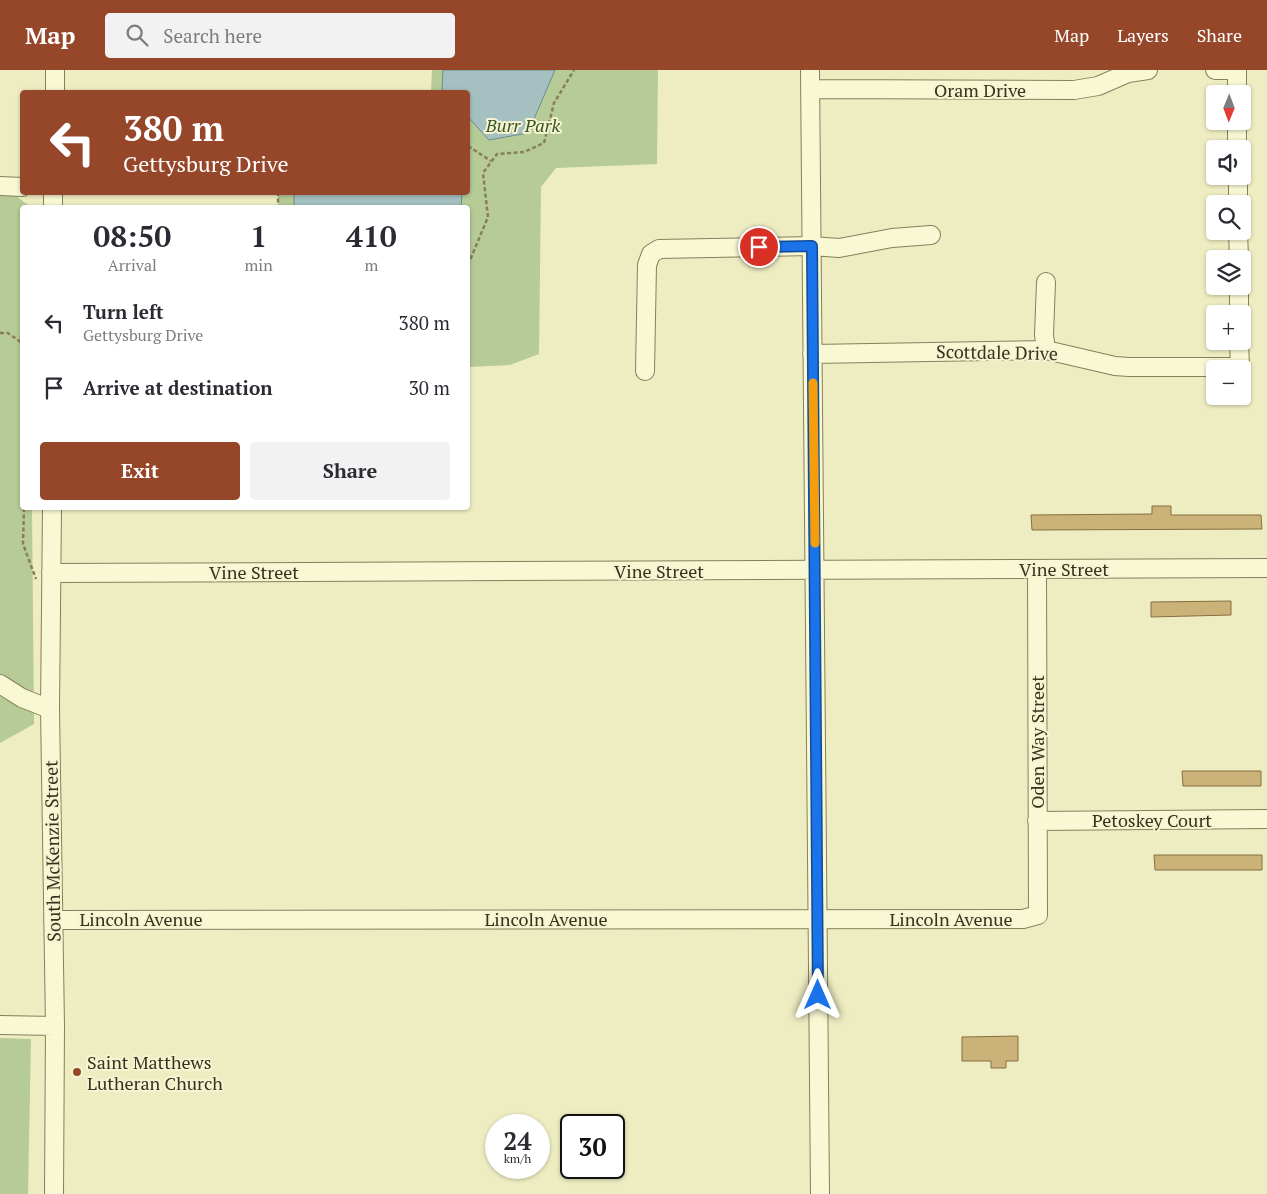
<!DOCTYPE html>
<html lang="en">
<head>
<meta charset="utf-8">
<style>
  body { margin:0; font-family:"PT Serif",serif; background:#f2f2f3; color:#2b2b33; height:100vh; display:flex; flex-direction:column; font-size:19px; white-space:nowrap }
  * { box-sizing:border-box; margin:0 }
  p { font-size:16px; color:#7c7c81 }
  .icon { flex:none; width:28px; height:28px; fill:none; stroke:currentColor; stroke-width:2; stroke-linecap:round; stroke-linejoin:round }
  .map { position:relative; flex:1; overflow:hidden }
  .details { position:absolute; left:20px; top:135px; width:450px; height:305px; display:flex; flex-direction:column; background:#fff; border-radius:5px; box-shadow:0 1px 4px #0004 }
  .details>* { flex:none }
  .hud { position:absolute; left:20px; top:20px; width:450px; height:105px; border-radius:5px; box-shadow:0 1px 4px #0004; background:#96472a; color:#fff; overflow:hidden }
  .needle { width:32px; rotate:181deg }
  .buttons { position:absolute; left:1206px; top:15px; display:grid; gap:10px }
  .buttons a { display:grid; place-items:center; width:45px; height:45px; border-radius:5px; background:#fff; box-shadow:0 1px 4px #0004; font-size:25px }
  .speed { position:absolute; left:485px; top:1044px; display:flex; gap:10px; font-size:25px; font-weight:700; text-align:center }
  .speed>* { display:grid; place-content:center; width:65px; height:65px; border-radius:50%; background:#fff; box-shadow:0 1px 4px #0004; line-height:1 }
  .speed small { font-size:12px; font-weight:400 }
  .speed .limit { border:2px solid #111; border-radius:8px; background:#fff; color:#111 }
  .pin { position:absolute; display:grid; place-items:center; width:42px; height:42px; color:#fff; margin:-21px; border:2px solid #fff; border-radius:50%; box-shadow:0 1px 5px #0007 }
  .me { position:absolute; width:55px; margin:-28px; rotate:0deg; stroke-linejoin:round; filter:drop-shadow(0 0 4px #0008) }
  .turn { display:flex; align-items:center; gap:18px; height:105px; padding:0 20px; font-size:22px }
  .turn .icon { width:65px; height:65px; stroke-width:2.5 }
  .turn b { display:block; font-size:35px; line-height:42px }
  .eta { display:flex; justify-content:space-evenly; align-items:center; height:85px; text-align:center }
  .eta b { font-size:30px; font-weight:700; line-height:35px }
  .primary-button { display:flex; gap:10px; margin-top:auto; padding:10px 20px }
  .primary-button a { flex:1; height:58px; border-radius:5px; background:#96472a; color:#fff; font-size:20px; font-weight:700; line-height:58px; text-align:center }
  .primary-button a+a { background:#f2f2f3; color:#2b2b33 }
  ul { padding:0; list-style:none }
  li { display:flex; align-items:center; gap:15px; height:65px; padding:0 20px }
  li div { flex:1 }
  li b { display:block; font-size:19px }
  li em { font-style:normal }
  header { display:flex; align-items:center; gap:30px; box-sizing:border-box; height:70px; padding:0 25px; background:#96472a; color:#fff }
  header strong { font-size:24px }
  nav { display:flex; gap:28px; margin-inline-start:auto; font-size:18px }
  .search { width:350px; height:45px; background:#f2f2f3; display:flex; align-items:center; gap:12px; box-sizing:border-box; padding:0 18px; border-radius:5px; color:#7c7c81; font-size:19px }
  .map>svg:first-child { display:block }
</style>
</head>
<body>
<header>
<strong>Map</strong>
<div class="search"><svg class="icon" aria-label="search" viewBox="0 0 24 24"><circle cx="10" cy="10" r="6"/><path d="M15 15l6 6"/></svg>Search here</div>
<nav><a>Map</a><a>Layers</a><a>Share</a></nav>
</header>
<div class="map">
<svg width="1267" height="1124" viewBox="0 0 1267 1124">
  <rect width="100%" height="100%" fill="#eeedc2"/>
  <path fill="#b6cb96" d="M 432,0 L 658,0 L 657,94 L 556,98 L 541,117 L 539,284 L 510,295 L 468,297 L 468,138 L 278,137 L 278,123 L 468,122 L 468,22 L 431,22 Z
    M 0,122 L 14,124 L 29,136 L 29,137 L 22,138 L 22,438 L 32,438 L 34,654 L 0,673 Z
    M 0,968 L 31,969 L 28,1124 L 0,1124 Z"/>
  <path fill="#a5c0c0" stroke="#6c8d8e" d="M 443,0 L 555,0 L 528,63 L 489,70 L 468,47 L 468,22 L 445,22 L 442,19 Z
    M 294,123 L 294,122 L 462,123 L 461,138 L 294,137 Z"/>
  <path fill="#cbb278" stroke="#866f40" d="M 1152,436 L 1171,436 L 1171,445 L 1261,445 L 1262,459 L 1032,460 L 1031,445 L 1152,444 Z
    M 1231,531 L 1231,545 L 1151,547 L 1151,532 Z
    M 1182,701 L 1261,701 L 1261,716 L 1183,716 Z
    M 1154,785 L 1262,785 L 1262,800 L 1155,800 Z
    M 1018,966 L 1018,991 L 1006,991 L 1006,998 L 991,998 L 991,991 L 962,991 L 962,967 Z"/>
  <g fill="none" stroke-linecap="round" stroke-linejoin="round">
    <defs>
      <path id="minor" d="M 810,0 L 820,1124
        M 1215,0 L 1237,0 L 1237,24
        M 810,19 L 1074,20 L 1098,16 L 1128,3 L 1148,0
        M 55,22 L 55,0
        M 1237,51 L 1237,79
        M 1238,106 L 1238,134
        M 0,116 L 22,117
        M 53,138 L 53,122
        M 1238,161 L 1239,189
        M 1239,216 L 1239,244
        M 1046,280 L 1044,265 L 1046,212
        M 812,284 L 1046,280 L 1115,296 L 1129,297 L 1240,297 L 1239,271
        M 645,301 L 647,195 L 651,184 L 659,179 L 812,176 L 839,178 L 892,168 L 931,165
        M 52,438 L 50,639 L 55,956 L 54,1124
        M 51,503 L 1267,498
        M 0,614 L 22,628 L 50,639
        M 1037,751 L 1267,749
        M 53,850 L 1023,849 L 1038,845 L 1037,499
        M 0,955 L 55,956"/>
    </defs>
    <use href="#minor" stroke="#877f5a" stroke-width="20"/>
    <path stroke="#877f5a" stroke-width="2.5" stroke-dasharray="4 2.5" stroke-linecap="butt" d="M 468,76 L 491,91
      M 278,122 L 278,138
      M 468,195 L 488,147 L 483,103 L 497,84 L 524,82 L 544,73 L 554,33 L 574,0
      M 0,263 L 8,263 L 22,273
      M 24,438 L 23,474 L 36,509"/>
    <use href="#minor" stroke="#f8f8d5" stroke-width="18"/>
  </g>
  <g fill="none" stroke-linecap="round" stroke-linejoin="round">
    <defs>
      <path id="route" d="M 759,177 L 812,176 L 818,925"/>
    </defs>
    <use href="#route" stroke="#114b97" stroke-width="12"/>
    <use href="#route" stroke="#1a73e8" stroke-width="9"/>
    <path stroke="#f59e0b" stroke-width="9" d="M 813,313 L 815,473"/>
  </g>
  <circle fill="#96472a" stroke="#f5f5d2" stroke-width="2" cx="77" cy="1002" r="5"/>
  <g text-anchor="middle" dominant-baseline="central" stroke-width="4" stroke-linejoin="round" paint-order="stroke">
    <g font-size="18" fill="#37311e" stroke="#f5f5d2">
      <text x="980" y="20">Oram Drive</text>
      <text transform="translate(997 282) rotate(1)">Scottdale Drive</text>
      <text x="1064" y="499">Vine Street</text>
      <text x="659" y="501">Vine Street</text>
      <text x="254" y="502">Vine Street</text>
      <text transform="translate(1037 672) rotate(-90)">Oden Way Street</text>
      <text x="1152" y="750">Petoskey Court</text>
      <text transform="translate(52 781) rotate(-91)">South McKenzie Street</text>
      <text x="141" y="849">Lincoln Avenue</text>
      <text x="546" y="849">Lincoln Avenue</text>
      <text x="951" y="849">Lincoln Avenue</text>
    </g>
    <g font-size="18" font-style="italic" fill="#3a5324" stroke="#f5f5d2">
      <text x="523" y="55">Burr Park</text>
    </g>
    <g font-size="18" fill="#37311e" stroke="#f5f5d2" text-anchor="start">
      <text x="87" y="992">Saint Matthews<tspan x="87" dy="21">Lutheran Church</tspan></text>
    </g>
  </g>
</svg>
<div class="buttons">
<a><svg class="needle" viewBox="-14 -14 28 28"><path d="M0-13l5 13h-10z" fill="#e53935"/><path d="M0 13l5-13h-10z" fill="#7c7c81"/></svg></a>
<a><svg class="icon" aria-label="sound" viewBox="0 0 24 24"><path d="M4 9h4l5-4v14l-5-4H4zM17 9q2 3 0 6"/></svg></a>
<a><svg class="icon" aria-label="search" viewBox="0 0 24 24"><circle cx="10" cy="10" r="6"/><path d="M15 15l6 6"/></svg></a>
<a><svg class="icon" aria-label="layers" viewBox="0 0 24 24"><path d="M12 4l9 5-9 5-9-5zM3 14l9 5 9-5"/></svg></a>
<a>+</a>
<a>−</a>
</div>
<div class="speed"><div>24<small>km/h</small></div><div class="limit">30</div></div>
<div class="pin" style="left:759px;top:177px;background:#d93025"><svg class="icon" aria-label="arrive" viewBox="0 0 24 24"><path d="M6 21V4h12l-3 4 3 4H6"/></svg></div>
<svg class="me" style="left:818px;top:925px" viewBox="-20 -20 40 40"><path d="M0-17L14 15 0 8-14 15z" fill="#1a73e8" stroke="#fff" stroke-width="4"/></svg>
<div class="hud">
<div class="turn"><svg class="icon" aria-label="left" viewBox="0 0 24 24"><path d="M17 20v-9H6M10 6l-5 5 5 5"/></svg><div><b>380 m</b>Gettysburg Drive</div></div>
</div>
<section class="details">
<div class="eta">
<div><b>08:50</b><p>Arrival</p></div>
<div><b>1</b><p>min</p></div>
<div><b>410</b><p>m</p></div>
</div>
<ul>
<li><svg class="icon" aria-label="left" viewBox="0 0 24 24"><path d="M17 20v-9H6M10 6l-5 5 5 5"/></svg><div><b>Turn left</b><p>Gettysburg Drive</p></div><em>380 m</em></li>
<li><svg class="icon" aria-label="arrive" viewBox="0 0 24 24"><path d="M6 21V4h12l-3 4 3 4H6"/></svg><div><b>Arrive at destination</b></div><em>30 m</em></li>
</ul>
<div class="primary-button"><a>Exit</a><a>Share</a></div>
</section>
</div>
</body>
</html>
